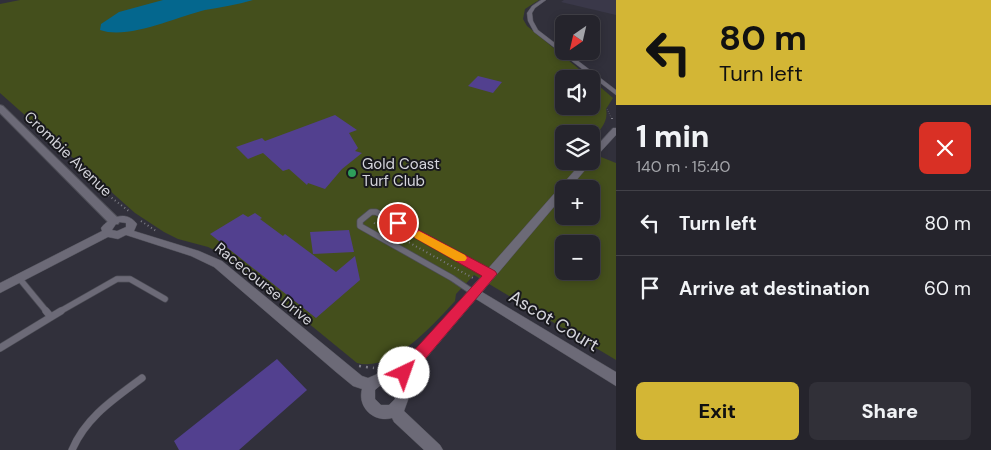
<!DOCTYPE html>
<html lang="en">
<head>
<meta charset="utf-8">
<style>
  body { margin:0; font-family:"DM Sans",sans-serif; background:#313038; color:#f1f3f6; height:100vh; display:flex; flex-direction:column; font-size:19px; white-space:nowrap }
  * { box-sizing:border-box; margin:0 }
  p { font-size:16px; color:#a3a4a9 }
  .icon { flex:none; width:28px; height:28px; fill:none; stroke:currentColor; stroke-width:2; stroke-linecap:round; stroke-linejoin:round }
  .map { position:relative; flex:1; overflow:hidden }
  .sheet { display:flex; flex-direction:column; background:#25242c; width:375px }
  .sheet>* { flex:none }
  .top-card { background:#d3b635; color:#111; overflow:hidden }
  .needle { width:32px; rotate:214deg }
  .fabs { position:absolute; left:555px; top:15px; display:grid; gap:10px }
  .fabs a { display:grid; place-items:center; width:45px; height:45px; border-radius:8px; background:#25242c; box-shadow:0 2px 8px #0003,0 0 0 1px #424148; font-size:25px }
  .pin { position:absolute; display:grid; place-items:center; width:42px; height:42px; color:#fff; margin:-21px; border:2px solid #fff; border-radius:50%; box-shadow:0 1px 5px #0007 }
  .me { position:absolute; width:55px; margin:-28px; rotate:42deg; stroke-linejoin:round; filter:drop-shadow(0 0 4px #0008) }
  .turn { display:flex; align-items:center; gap:18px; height:105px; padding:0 20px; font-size:22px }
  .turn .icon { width:65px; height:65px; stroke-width:2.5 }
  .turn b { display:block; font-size:35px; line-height:42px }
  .round { display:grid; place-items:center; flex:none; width:52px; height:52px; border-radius:8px; background:#313038 }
  .headline { display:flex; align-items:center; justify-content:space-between; height:85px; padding:0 20px }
  h1 { font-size:30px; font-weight:800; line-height:38px }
  .action { display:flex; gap:10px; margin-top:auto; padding:10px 20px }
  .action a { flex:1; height:58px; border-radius:8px; background:#d3b635; color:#111; font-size:20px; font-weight:800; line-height:58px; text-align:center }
  .action a+a { background:#313038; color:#f1f3f6 }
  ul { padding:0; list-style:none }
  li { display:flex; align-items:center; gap:15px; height:65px; padding:0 20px; border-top:1px solid #424148 }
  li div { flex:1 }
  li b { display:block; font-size:19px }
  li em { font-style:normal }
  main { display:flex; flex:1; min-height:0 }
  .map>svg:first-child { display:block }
</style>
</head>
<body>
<main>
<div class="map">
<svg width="616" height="450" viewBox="0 0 616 450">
  <rect width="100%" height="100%" fill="#31303b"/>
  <path fill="#3a3849" d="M 564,0 L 616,0 L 616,15 L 561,2 Z"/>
  <path fill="#444f1c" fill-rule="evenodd" d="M 20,0 L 539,0 L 525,9 L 523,19 L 527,26 L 591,79 L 564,79 L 564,106 L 591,106 L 591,79 L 613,98 L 606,109 C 609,122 599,131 591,141 L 591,134 L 564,134 L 564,161 L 591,161 L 591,153 L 616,163 L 616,360 L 474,275 L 456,294 L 455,301 C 435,323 391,373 357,363 L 225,255 L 208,247 L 178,239 L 164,232 L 135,213 L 0,93 L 0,4 ZM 564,189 L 591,189 L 591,216 L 564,216 ZM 564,244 L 591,244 L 591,271 L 564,271 Z"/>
  <path fill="#04678e" d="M 163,0 L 253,0 C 237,5 221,7 205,10 C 176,17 128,40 100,30 L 101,24 L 119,12 Z"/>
  <path fill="#52408f" d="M 478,76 L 502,82 L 493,93 L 468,86 Z
    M 335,115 L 357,130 L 349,133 L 358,148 L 355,151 L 362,153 L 342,169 L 325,189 L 308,183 L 307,185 L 289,169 L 283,171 L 263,153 L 248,159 L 236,147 L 262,138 L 265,141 Z
    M 255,213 L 262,218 L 260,219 L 283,236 L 285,234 L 336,272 L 355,256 L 360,280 L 316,318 L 210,234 L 243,214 L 248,217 Z
    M 349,230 L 354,252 L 313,254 L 310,232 Z
    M 277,359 L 307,390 L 239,450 L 179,450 L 174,441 Z"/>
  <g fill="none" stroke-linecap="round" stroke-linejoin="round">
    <defs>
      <path id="service-far1" d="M 19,278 L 47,312
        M 474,293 L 452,278 L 360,226 L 360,221 L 371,212 L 376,212 L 490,274
        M 59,312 L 117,279 L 130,279 L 165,299"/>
      <path id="service" d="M 46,311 L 51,317 L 61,311
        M 0,348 L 51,317
        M 72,450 C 86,417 114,399 142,378"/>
      <path id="minor" d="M 541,0 L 546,0 L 535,8 L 532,13 L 533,21 L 538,30 L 616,90 L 616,95 L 534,32 L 528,21 L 527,13 L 532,6 Z
        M 613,128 L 616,128 L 616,135 L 594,159 L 591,159 L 591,152 Z
        M 591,160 L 592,161 L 591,163 L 569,189 L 564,189 L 564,195 L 482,292 L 616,372 L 616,386 L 476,299 L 405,383 L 409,397 L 404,411 L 440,445 L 443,450 L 424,450 L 394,422 L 392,418 C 374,423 357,407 362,389 L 353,386 L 336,372 L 214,267 L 191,256 L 126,235 L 118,239 L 108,237 L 0,293 L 0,283 L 102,231 L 101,228 C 110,216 127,210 137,224 L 134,231 L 199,251 L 222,261 L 362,376 L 368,378 L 382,372 L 395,374 L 583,161 L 591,161 ZM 119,222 L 126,223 L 126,227 L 117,231 L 112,230 L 116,224 ZM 381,385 L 389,385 L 395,390 L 395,399 L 389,405 L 381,405 L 375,399 L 375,390 Z"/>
      <path id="tertiary" d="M 0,105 L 3,106 L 118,218 L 120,221 L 118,224 L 110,224 L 0,113 Z"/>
    </defs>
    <use href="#service-far1" stroke="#4d4d56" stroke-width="7"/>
    <use href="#service" stroke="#4d4d56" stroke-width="8"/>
    <use href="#minor" stroke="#4d4d56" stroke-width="1"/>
    <use href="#tertiary" stroke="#4d4d56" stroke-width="2"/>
    <path stroke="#7b7b84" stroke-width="1" stroke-dasharray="0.5 2" stroke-linecap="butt" d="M 607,109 L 612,119"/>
    <path stroke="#7b7b84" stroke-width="2" stroke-dasharray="1 3" stroke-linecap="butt" d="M 612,118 L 612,122
      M 99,188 L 130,212
      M 141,221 L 156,231
      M 374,223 L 473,278"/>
    <path stroke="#7b7b84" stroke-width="2.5" stroke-dasharray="2 5" stroke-linecap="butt" d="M 359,366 L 374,368
      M 384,366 L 403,355"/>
    <use href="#service-far1" stroke="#6c6a77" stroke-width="5.5"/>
    <use href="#service" stroke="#6c6a77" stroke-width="7"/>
    <use href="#minor" fill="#6c6a77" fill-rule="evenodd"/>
    <use href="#tertiary" fill="#6c6a77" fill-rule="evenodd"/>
  </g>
  <path fill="#e11d48" stroke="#92132f" d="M 398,219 L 495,271 L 497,274 L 409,378 L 404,380 L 398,378 L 396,373 L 398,368 L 482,276 L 394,226 L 392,223 L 394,221 Z"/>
  <path fill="#f59e0b" d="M 419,231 L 465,255 L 467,258 L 465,261 L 456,261 L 415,238 L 413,235 Z"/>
  <circle fill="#2e9e5b" stroke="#19191e" stroke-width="2" cx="352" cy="173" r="5"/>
  <g text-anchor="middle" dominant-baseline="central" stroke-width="4" stroke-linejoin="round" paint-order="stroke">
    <g font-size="15" fill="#d4d4db" stroke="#19191e">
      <text transform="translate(68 154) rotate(44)">Crombie Avenue</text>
      <text transform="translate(264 284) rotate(39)">Racecourse Drive</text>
    </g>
    <g font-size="15" fill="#d4d4db" stroke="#19191e" text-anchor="start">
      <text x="362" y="164">Gold Coast<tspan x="362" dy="17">Turf Club</tspan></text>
    </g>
    <g font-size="18" fill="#d4d4db" stroke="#19191e">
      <text transform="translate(554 321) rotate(31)">Ascot Court</text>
    </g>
  </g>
</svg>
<div class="fabs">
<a><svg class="needle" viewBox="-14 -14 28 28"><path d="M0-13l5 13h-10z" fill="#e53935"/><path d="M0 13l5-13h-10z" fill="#a3a4a9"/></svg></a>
<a><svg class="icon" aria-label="sound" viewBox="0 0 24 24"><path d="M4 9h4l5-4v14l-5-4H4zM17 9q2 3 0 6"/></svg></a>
<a><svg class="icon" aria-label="layers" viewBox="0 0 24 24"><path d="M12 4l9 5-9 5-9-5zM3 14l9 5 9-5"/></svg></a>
<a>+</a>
<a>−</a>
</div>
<div class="pin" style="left:398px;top:223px;background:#d93025"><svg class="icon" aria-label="arrive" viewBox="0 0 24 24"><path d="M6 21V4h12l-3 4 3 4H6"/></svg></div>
<svg class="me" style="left:404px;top:373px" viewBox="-20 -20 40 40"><circle r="19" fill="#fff"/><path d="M0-13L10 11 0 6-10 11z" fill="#e11d48"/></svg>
</div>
<section class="sheet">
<div class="top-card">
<div class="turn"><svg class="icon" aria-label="left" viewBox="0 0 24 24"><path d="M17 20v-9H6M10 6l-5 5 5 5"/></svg><div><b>80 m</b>Turn left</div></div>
</div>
<div class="headline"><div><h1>1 min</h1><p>140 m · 15:40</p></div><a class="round" style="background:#d93025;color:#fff"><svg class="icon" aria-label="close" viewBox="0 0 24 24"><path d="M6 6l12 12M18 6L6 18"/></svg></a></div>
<ul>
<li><svg class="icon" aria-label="left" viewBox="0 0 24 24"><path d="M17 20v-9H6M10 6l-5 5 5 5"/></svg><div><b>Turn left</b></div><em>80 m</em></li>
<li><svg class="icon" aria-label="arrive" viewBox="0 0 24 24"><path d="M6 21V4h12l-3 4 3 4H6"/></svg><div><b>Arrive at destination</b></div><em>60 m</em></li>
</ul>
<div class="action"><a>Exit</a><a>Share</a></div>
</section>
</main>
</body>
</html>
